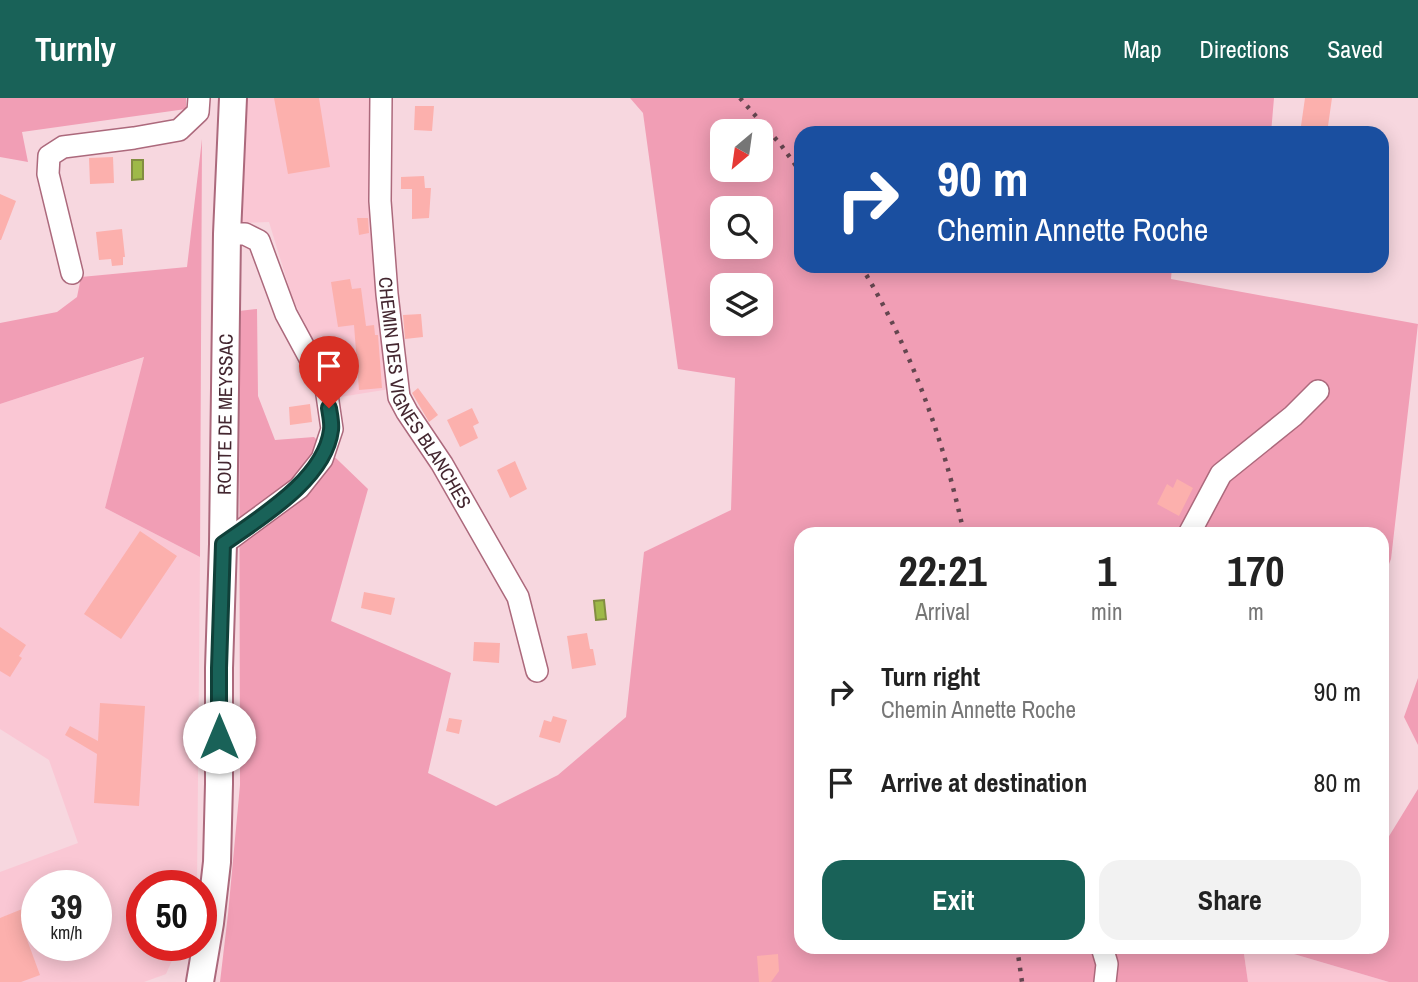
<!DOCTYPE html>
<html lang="en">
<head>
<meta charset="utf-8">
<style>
  body { margin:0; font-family:"Archivo Narrow",sans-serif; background:#f2f2f2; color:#222; height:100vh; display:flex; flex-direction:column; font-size:26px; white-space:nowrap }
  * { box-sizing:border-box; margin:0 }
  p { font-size:23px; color:#767676 }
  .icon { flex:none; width:38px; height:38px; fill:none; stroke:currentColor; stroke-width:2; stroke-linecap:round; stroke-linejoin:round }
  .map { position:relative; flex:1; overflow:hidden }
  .drawer { position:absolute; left:794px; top:429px; width:595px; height:427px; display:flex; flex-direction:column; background:#fff; border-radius:21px; box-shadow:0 4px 18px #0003 }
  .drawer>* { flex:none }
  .hud { position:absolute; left:794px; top:28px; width:595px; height:147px; border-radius:21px; box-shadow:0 4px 18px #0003; background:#1a4fa0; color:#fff; overflow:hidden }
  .needle { width:46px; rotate:209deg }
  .controls { position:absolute; left:710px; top:21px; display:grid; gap:14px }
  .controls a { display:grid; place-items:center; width:63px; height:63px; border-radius:14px; background:#fff; box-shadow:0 4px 18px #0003; font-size:35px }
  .speed { position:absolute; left:21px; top:772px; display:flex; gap:14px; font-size:35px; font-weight:700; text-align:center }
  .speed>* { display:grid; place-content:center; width:91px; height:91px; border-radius:50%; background:#fff; box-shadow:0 4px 18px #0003; line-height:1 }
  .speed small { font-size:18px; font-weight:400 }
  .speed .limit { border:10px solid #d22; background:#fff; color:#111 }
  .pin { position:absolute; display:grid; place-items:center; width:60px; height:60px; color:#fff; margin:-72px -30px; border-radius:50% 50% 50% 0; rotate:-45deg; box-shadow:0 0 7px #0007 }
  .pin .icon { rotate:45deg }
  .me { position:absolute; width:77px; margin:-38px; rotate:0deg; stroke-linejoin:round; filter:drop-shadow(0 0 5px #0008) }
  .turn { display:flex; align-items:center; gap:24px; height:147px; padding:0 28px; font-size:32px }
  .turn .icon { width:91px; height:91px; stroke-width:2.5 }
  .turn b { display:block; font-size:49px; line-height:60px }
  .eta { display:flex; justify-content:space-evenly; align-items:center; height:119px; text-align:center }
  .eta b { font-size:42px; font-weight:800; line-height:49px }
  .action { display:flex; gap:14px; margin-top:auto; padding:14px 28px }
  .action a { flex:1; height:80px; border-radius:21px; background:#196258; color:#fff; font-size:28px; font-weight:800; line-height:80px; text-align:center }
  .action a+a { background:#f2f2f2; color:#222 }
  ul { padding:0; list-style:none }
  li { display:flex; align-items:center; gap:21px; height:91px; padding:0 28px }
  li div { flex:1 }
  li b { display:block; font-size:26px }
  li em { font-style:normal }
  header { display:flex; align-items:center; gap:42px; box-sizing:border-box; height:98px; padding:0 35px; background:#196258; color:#fff }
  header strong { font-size:33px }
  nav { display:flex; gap:38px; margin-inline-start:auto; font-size:24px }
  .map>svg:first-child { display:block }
</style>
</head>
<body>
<header>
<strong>Turnly</strong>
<nav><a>Map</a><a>Directions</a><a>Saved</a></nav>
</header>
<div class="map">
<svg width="1418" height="884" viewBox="0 0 1418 884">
  <rect width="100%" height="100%" fill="#f7d7df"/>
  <path fill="#fac7d4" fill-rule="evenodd" d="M 245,0 L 373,0 L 390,291 L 340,299 L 292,199 L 269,124 L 242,125 L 243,17 Z
    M 145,259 L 105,410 L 200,459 L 197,787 L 142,788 L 142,847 L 179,847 L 166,876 L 144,884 L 0,884 L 0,774 L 78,745 L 49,662 L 0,631 L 0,306 ZM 37,788 L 96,788 L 96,847 L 37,847 Z
    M 1243,849 L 1270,849 L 1389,884 L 1248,884 Z"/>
  <path fill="#f19eb5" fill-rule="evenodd" d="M 0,0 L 186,0 L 186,11 L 22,34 L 28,64 L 0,59 Z
    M 630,0 L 1274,0 L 1271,35 L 1248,35 L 1244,31 L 1183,28 L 1182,35 L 802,35 L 802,168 L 1172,168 L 1171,181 L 1418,226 L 1391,461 L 1383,481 L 1382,436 L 802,436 L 802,849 L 1243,849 L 1248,884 L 220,884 L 228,816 L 240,687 L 239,213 L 257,211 L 258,298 L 275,342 L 314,339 L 368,391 L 331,523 L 451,575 L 428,675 L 496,708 L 558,677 L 626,619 L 644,454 L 731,412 L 735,280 L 678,271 L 643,15 ZM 723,33 L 761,33 L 761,72 L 723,72 ZM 723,110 L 761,110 L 761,149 L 723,149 ZM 723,187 L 761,187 L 761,226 L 723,226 Z
    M 202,41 L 200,459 L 105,410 L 144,259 L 0,306 L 0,225 L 57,214 L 77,199 L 81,179 L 187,169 Z
    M 1418,580 L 1418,647 L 1404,619 Z
    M 1418,691 L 1418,884 L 1389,884 L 1270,849 L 1382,849 L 1383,748 Z"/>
  <path fill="#9eb948" stroke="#838d41" stroke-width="2" d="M 132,62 L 143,62 L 143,81 L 132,82 Z
    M 604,502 L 606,521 L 596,522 L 594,503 Z"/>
  <path fill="#fcb0ad" d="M 274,0 L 319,0 L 330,69 L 288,76 Z
    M 1305,0 L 1332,0 L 1327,35 L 1300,35 Z
    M 415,8 L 434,8 L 432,33 L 414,32 Z
    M 113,59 L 114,85 L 90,86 L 89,60 Z
    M 424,78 L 425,90 L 431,90 L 429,120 L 412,121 L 412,91 L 401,91 L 401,79 Z
    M 0,96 L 16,103 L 1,142 L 0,142 Z
    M 357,120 L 368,120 L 369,135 L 359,137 Z
    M 122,131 L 125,159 L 123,159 L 123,167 L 112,168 L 111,161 L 99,162 L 96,134 Z
    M 350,181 L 352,191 L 361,190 L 366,228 L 374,227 L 375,237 L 378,237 L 382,290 L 359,292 L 354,227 L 338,229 L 331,184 Z
    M 421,216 L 423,239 L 405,241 L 403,217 Z
    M 418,290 L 438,317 L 429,324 L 412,295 Z
    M 310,306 L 312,324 L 290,327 L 289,309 Z
    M 472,310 L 479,325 L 473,328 L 478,340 L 460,349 L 447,322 Z
    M 515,363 L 527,391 L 510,400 L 497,372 Z
    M 1177,381 L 1193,390 L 1179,418 L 1157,406 L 1167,386 L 1173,390 Z
    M 140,433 L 177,458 L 121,541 L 84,516 Z
    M 364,494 L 395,500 L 391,517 L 361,510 Z
    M 0,529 L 26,547 L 19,558 L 22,560 L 10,579 L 0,573 Z
    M 587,535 L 590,551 L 593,551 L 596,567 L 572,571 L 567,538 Z
    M 474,544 L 500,545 L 499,565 L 473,563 Z
    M 100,605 L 145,608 L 139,708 L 94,705 L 97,656 L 65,637 L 70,628 L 98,643 Z
    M 553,618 L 567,622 L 560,645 L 539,639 L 544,622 L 551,624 Z
    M 449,620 L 462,622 L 459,636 L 446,633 Z
    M 37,805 L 37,823 L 22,828 L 40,877 L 21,884 L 0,884 L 0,820 Z
    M 778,856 L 779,873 L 771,884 L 759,884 L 757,858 Z"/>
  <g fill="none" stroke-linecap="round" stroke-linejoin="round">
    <defs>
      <g id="minor">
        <path id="s1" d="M 381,0 L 380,103 L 387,196 L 399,299 L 407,314 L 442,366 L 518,499 L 537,573"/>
        <path d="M 72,175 L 48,76 L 49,58 L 63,49 L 134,40 L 179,32 L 198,14 L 199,0"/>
        <path d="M 1189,436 L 1221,376 L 1293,318 L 1318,293"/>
        <path d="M 223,446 L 299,390 L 322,361 L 332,331 L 326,290 L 286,216 L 259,143 L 245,136 L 227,136"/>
        <path d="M 1102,849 L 1107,866 L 1105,884"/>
      </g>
      <g id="major">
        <path id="s2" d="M 200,884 L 210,825 L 217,764 L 219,686 L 219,570 L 223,446 L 227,136 L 233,0"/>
      </g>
    </defs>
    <use href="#minor" stroke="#ac697c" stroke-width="24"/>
    <use href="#major" stroke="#ac697c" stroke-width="30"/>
    <use href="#minor" stroke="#fff" stroke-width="21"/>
    <use href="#major" stroke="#fff" stroke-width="26"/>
    <path stroke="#64464f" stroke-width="4.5" stroke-dasharray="3.5 7" stroke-linecap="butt" d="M 740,0 L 781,47 L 802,76
      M 861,168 C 911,250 944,342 964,436
      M 1017,849 L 1022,884"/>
  </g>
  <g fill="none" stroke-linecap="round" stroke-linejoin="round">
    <defs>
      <path id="route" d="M 219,639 L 219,570 L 223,446 C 261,419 325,381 331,332 C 332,325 330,317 329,310"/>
    </defs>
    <use href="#route" stroke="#104039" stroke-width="18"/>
    <use href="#route" stroke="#196258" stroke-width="12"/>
  </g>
  <g text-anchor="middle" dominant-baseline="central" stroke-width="7" stroke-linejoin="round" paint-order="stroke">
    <g font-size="19" fill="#442730" stroke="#fff">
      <text stroke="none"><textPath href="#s1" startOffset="304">CHEMIN DES VIGNES BLANCHES</textPath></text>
      <text stroke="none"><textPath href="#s2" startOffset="569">ROUTE DE MEYSSAC</textPath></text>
    </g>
  </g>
</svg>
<div class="controls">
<a><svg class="needle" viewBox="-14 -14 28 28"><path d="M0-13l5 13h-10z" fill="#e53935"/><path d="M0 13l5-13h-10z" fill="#767676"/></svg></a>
<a><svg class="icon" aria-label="search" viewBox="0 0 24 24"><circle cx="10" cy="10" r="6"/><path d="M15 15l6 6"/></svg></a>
<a><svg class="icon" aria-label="layers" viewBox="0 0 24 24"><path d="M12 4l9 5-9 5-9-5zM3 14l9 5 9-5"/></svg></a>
</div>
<div class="speed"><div>39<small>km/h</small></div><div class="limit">50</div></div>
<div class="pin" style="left:329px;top:310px;background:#d93025"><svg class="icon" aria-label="arrive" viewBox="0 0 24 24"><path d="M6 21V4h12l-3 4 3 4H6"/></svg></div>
<svg class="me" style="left:219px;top:639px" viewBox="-20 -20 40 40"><circle r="19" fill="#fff"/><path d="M0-13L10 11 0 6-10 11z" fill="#196258"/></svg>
<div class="hud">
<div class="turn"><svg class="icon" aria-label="right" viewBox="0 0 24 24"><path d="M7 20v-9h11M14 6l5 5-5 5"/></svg><div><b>90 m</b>Chemin Annette Roche</div></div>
</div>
<section class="drawer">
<div class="eta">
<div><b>22:21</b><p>Arrival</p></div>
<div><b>1</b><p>min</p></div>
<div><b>170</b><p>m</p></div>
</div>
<ul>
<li><svg class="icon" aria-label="right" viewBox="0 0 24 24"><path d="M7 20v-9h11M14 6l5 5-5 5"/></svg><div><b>Turn right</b><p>Chemin Annette Roche</p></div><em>90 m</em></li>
<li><svg class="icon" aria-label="arrive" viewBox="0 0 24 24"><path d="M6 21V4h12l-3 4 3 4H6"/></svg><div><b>Arrive at destination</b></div><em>80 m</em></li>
</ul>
<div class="action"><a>Exit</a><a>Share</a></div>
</section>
</div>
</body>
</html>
